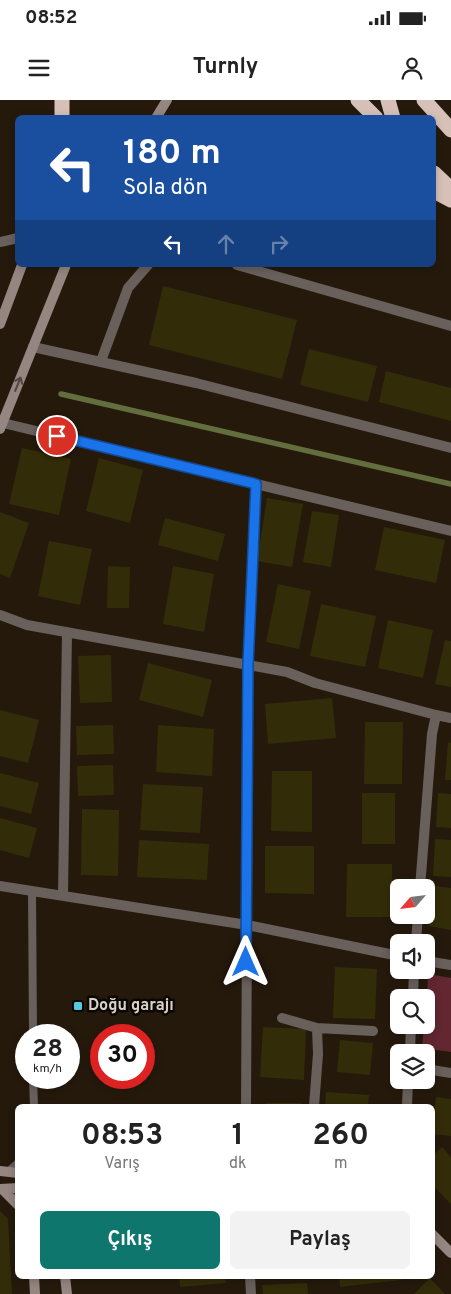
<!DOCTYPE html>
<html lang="tr">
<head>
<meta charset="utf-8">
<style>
  body { margin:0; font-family:Overpass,sans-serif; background:#f2f2f2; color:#222; height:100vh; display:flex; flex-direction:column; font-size:19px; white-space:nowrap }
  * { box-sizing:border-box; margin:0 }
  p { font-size:16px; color:#767676 }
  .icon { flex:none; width:28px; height:28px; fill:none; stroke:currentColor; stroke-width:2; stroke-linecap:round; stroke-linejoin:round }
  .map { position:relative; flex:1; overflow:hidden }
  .details { position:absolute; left:15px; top:1004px; width:420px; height:175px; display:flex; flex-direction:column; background:#fff; border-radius:8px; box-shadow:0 2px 8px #0003 }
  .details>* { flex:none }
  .hud { position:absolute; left:15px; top:15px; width:421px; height:152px; border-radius:8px; box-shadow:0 2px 8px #0003; background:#1a4fa0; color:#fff; overflow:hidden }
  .needle { width:32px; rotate:242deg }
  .fabs { position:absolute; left:390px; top:779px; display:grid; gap:10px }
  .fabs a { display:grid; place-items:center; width:45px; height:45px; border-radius:8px; background:#fff; box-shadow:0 2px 8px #0003; font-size:25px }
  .speed { position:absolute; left:15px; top:924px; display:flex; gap:10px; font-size:25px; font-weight:700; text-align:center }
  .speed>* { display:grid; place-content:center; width:65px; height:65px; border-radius:50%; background:#fff; box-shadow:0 2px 8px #0003; line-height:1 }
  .speed small { font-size:12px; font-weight:400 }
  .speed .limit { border:8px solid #d22; background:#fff; color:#111 }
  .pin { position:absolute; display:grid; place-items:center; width:42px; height:42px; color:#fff; margin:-21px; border:2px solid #fff; border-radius:50%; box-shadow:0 1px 5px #0007 }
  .me { position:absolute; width:55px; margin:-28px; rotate:0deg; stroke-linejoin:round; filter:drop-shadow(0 0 4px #0008) }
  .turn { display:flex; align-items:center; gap:18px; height:105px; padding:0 25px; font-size:22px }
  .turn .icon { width:65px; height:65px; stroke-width:2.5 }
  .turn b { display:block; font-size:35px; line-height:42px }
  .lanes { display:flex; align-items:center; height:48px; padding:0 25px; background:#0003; justify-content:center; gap:25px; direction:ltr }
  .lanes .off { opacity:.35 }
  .eta { display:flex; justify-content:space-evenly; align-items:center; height:85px; text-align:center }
  .eta b { font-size:30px; font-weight:700; line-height:35px }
  .action { display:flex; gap:10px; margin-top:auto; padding:10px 25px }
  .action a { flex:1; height:58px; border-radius:8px; background:#0f766e; color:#fff; font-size:20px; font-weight:700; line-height:58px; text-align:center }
  .action a+a { background:#f2f2f2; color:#222 }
  .status { display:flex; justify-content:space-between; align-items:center; height:35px; padding:0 25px; background:#fff; direction:ltr }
  .status svg { height:14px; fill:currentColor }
  header { display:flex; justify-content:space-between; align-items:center; height:65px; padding:0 25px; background:#fff; font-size:22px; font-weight:700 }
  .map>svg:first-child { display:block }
</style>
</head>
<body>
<div class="status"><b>08:52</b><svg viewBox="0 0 49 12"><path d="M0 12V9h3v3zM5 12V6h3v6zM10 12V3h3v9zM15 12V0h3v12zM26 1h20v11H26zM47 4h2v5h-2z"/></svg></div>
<header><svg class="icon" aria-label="menu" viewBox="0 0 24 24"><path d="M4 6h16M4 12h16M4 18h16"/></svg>Turnly<svg class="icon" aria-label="person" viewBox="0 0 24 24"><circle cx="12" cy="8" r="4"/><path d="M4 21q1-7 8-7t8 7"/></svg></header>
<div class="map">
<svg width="451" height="1194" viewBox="0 0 451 1194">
  <rect width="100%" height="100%" fill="#25190c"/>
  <path fill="#622731" d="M 428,874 L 451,878 L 451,952 L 422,948 L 424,925 L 426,925 Z"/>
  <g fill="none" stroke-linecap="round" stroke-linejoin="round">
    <path stroke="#636e3f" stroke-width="5.5" d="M 61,294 L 451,384"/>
  </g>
  <path fill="#332c09" d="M 163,186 L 297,220 L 282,279 L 149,245 Z
    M 309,249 L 377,266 L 368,302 L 300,285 Z
    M 386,271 L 451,288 L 451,321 L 379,302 Z
    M 22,348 L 71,359 L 59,415 L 9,404 Z
    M 99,358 L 143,370 L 130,423 L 86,411 Z
    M 267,398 L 303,404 L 292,467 L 257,461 Z
    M 312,411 L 339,415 L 331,467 L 303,462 Z
    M 0,412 L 29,423 L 10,478 L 0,474 Z
    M 165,418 L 225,434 L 218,461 L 158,445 Z
    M 384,427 L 445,440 L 436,483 L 375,470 Z
    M 49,441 L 92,449 L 80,505 L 38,496 Z
    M 108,466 L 130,467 L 129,508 L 107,508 Z
    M 173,466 L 214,474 L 204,532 L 163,524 Z
    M 278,484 L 311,491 L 299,549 L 266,542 Z
    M 321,504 L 376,516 L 365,567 L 310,556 Z
    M 388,520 L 433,530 L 423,578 L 378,568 Z
    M 445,540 L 451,541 L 451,587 L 435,584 Z
    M 111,555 L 112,602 L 80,603 L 78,556 Z
    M 148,563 L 212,580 L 203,617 L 139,600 Z
    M 332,598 L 336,638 L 268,644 L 265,604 Z
    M 0,610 L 39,620 L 28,663 L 0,656 Z
    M 365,622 L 403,622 L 402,684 L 364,684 Z
    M 113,625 L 114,654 L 77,655 L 76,626 Z
    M 158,625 L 214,629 L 212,676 L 156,672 Z
    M 448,642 L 451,643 L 451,680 L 445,680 Z
    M 113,665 L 114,695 L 78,696 L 77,666 Z
    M 272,671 L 312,671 L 312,732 L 271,731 Z
    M 0,673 L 39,683 L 31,714 L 0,706 Z
    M 143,684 L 203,687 L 200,733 L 140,730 Z
    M 362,693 L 395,693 L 395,744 L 362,744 Z
    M 438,693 L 451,694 L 451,728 L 436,727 Z
    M 82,709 L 119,710 L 118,776 L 81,775 Z
    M 0,718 L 37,728 L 29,758 L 0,750 Z
    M 435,739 L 451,740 L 451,777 L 433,776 Z
    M 139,740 L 209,744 L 207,780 L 137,777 Z
    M 265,746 L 314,746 L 314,794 L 265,793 Z
    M 347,764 L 392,764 L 392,817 L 346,817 Z
    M 435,786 L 451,788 L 451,830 L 429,826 Z
    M 335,867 L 377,869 L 375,919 L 333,918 Z
    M 263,927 L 306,929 L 304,980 L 260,977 Z
    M 340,940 L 373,943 L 370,975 L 337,972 Z
    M 326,992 L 369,995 L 368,1006 L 325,1006 Z
    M 436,997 L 451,999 L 451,1036 L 432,1034 Z
    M 265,1003 L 301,1003 L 301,1006 L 265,1006 Z
    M 442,1047 L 451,1057 L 451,1104 L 432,1085 L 432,1056 Z
    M 0,1111 L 8,1119 L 12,1194 L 0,1194 Z
    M 179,1176 L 225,1176 L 226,1183 L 180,1187 Z
    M 339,1176 L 401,1176 L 401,1180 L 340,1187 Z
    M 430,1178 L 445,1194 L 414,1194 Z
    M 307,1183 L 308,1194 L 263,1194 L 262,1185 Z"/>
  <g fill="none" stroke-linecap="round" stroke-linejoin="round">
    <path stroke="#69605c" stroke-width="8" d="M 32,791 L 33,935
      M 33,978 L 34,1006
      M 9,1071 L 18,1063"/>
    <path stroke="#69605c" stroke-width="10" d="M 0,142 L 18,138
      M 237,165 L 451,226
      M 33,247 L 196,283 L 451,348
      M 101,261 L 128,188 L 148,165
      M 3,323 L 451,431
      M 256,384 L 248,565 L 247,825 L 399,856
      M 0,515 L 27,525 L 287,572 L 315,583 L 436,615 L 432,634 L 420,788
      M 436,615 L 451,618
      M 0,786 L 247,825 L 246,1006
      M 63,795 L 67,532
      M 416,842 L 418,815
      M 426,861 L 451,865
      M 413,898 L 414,870
      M 282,918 L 317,928 L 318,954 L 314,1006
      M 317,928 L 373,931
      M 410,952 L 411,925
      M 426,969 L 451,973
      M 407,1006 L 408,980
      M 250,1176 L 251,1194"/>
    <path stroke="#958681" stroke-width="10" d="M 156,18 L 167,0
      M 0,224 L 22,165
      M 0,329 L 66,165
      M 0,1071 L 18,1073
      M 0,1089 L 18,1088
      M 2,1089 L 18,1105
      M 432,1134 L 451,1153
      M 34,1176 L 35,1194
      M 65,1176 L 67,1194"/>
    <path stroke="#d7c0b7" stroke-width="15" d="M 358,0 L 376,18
      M 388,0 L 393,18
      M 424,0 L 451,30
      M 62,15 L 62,0
      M 434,73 L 451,89
      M 434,91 L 451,100"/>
  </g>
  <defs><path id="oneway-shaft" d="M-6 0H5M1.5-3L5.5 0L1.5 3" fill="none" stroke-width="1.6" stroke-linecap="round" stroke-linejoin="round" transform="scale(1.25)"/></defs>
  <use stroke="#504642" href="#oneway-shaft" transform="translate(18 284) rotate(-68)"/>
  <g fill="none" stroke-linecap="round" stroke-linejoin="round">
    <defs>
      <path id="route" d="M 57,336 L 256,384 L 248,565 L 246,862"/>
    </defs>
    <use href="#route" stroke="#114b97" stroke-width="12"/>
    <use href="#route" stroke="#1a73e8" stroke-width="9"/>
  </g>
  <rect fill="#55cadf" stroke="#0a0603" stroke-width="2" x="73" y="901" width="10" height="10" rx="2.5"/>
  <g text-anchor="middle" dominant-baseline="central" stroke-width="5" stroke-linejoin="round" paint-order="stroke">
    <g font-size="16" font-weight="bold" fill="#d9d1c8" stroke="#0a0603" text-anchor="start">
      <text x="88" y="906">Doğu garajı</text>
    </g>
  </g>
</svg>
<div class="fabs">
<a><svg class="needle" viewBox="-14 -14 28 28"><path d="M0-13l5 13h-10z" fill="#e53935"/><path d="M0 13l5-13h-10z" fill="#767676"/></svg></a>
<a><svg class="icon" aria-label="sound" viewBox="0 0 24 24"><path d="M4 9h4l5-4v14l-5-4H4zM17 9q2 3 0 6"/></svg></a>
<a><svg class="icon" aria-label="search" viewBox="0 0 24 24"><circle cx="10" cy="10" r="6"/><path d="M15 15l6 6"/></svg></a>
<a><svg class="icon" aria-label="layers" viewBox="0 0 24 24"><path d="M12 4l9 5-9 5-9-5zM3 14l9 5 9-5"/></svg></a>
</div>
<div class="speed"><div>28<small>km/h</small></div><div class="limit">30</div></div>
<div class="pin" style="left:57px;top:336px;background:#d93025"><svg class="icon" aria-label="arrive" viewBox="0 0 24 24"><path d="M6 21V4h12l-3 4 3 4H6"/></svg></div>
<svg class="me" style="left:246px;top:862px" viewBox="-20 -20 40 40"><path d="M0-17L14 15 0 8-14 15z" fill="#1a73e8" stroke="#fff" stroke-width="4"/></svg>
<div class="hud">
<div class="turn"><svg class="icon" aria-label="left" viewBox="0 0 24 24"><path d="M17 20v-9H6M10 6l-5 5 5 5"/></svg><div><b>180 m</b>Sola dön</div></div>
<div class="lanes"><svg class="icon" aria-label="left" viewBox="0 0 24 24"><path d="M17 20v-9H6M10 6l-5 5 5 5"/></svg><svg class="icon off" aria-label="ahead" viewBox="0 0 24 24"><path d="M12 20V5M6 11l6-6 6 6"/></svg><svg class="icon off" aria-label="right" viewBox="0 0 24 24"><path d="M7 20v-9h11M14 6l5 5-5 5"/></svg></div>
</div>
<section class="details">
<div class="eta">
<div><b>08:53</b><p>Varış</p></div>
<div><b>1</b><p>dk</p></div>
<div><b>260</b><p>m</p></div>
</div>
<div class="action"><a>Çıkış</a><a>Paylaş</a></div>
</section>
</div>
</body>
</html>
